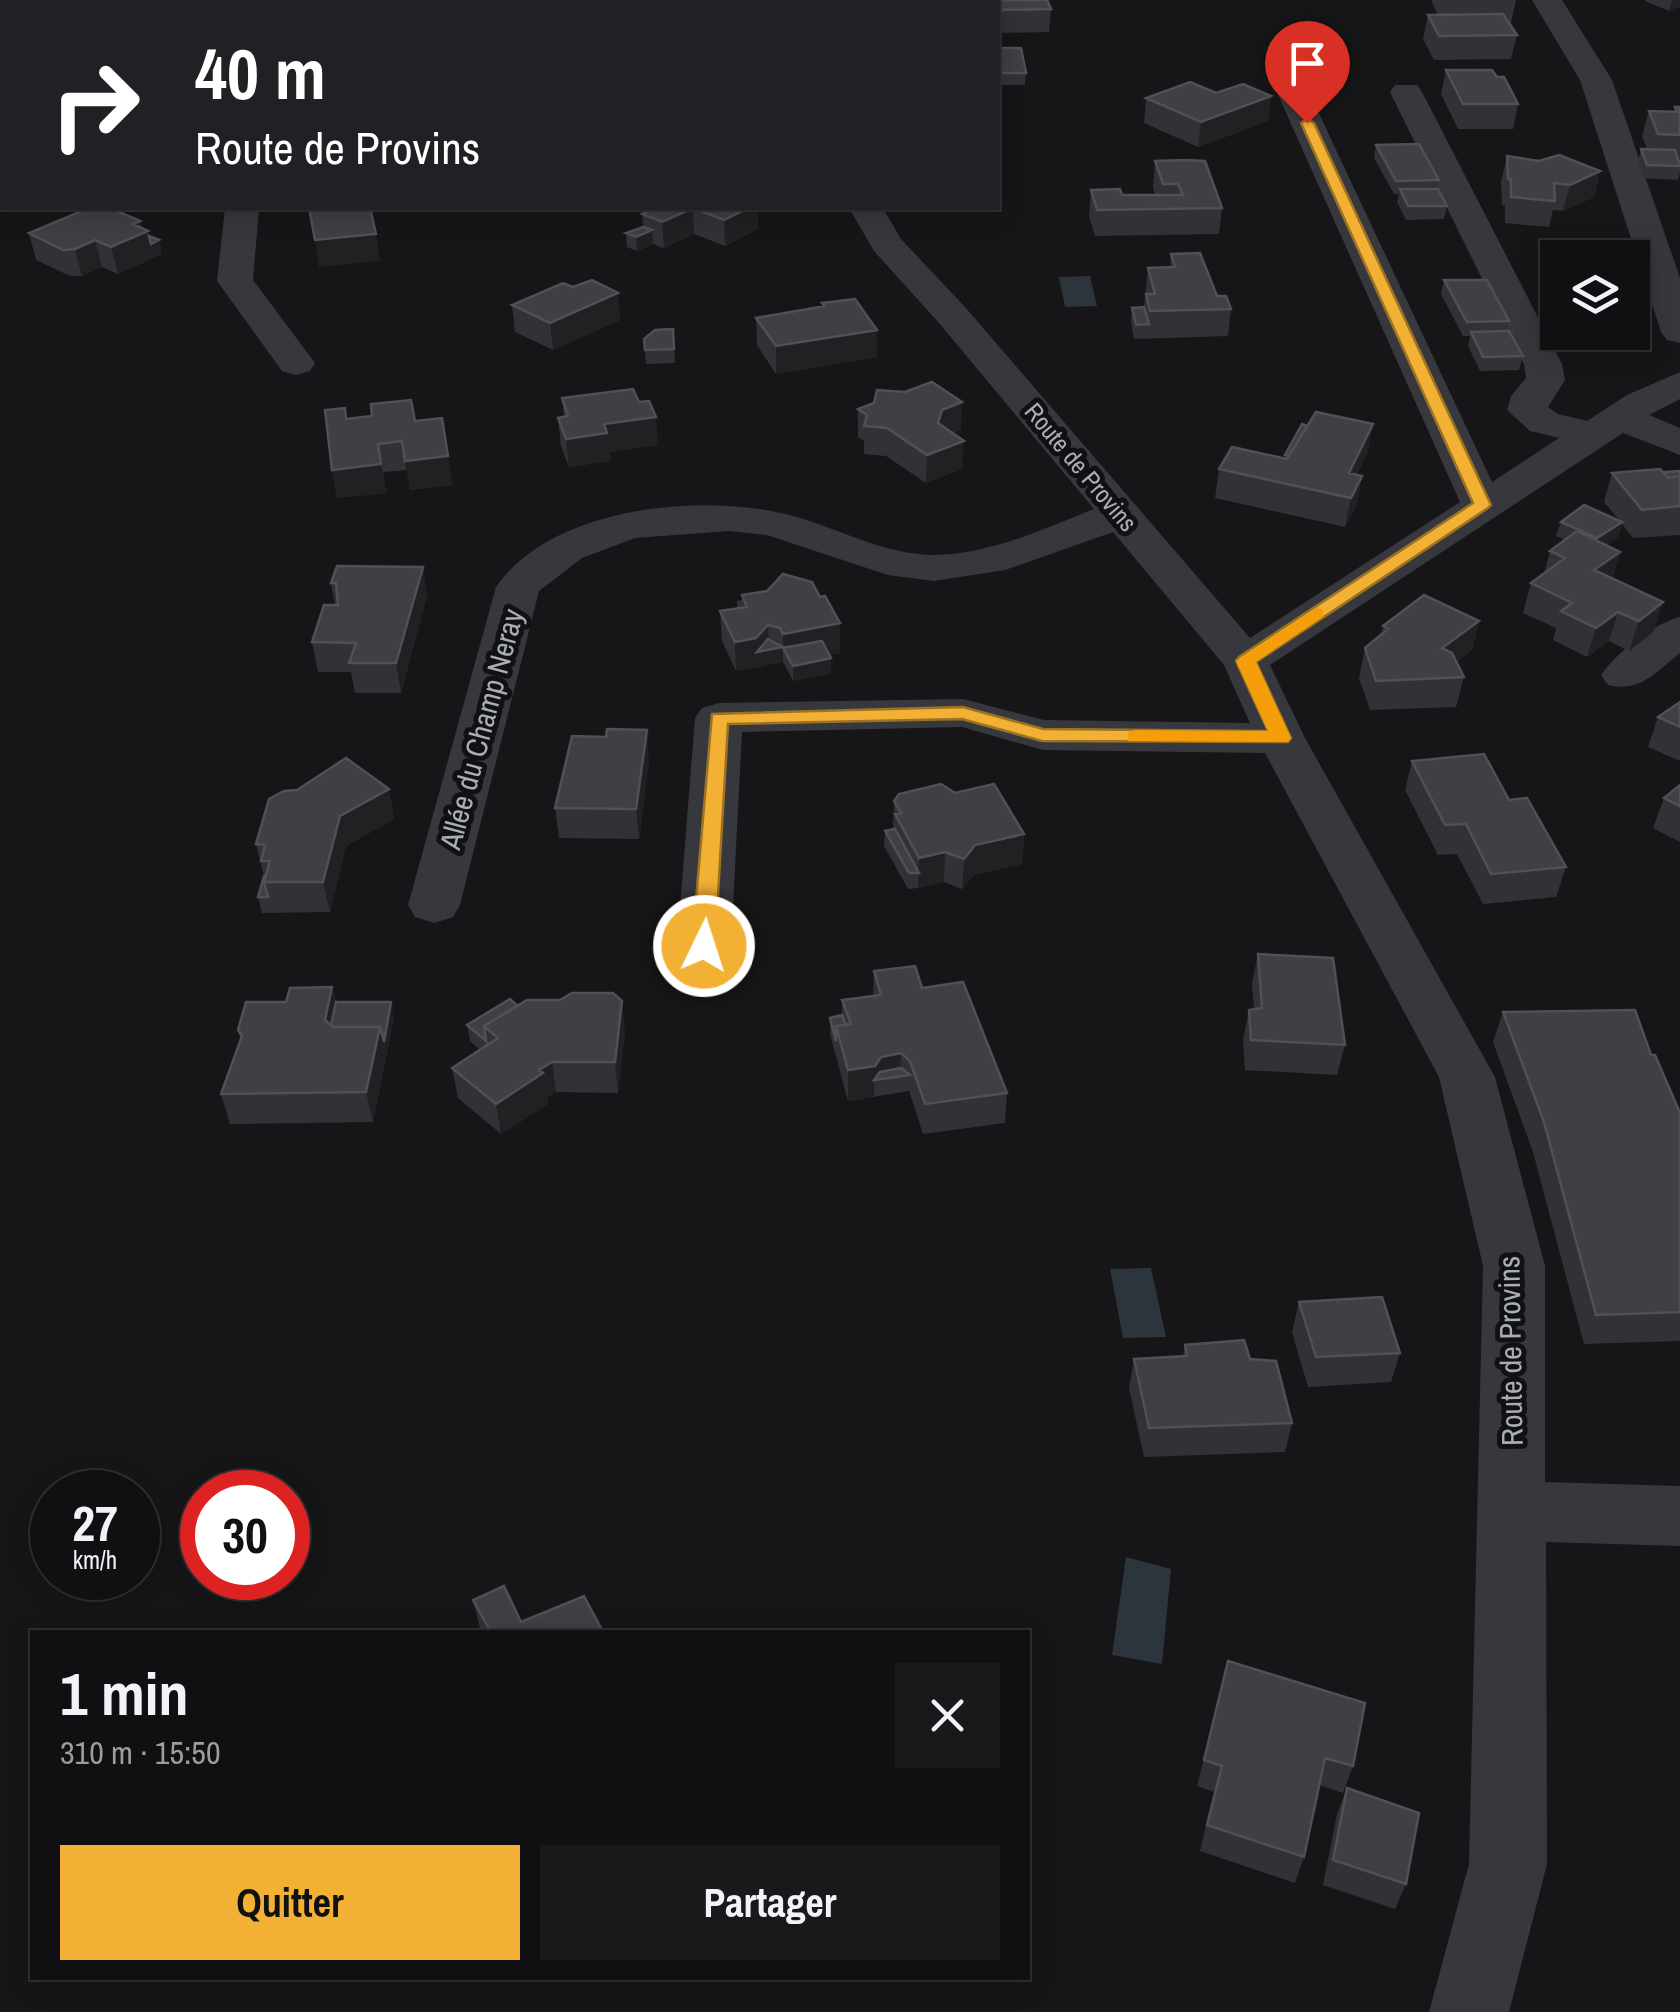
<!DOCTYPE html>
<html lang="fr">
<head>
<meta charset="utf-8">
<style>
  body { margin:0; font-family:"Archivo Narrow",sans-serif; background:#19191b; color:#f1f3f6; height:100vh; display:flex; flex-direction:column; font-size:38px; white-space:nowrap }
  * { box-sizing:border-box; margin:0 }
  p { font-size:32px; color:#9c9d9f }
  .icon { flex:none; width:55px; height:55px; fill:none; stroke:currentColor; stroke-width:2; stroke-linecap:round; stroke-linejoin:round }
  .map { position:relative; flex:1; overflow:hidden }
  .sheet { position:absolute; left:30px; top:1630px; width:1000px; height:350px; display:flex; flex-direction:column; background:#101012; border-radius:0px; box-shadow:0 5px 25px #0003,0 0 0 2px #303032 }
  .sheet>* { flex:none }
  .banner { position:absolute; left:0px; top:0px; width:1000px; height:210px; box-shadow:0 5px 25px #0003,0 0 0 2px #303032; background:#202124; color:#fff; overflow:hidden }
  .buttons { position:absolute; left:1540px; top:240px; display:grid; gap:20px }
  .buttons a { display:grid; place-items:center; width:110px; height:110px; border-radius:0px; background:#101012; box-shadow:0 5px 25px #0003,0 0 0 2px #303032; font-size:50px }
  .speed { position:absolute; left:30px; top:1470px; display:flex; gap:20px; font-size:50px; font-weight:700; text-align:center }
  .speed>* { display:grid; place-content:center; width:130px; height:130px; border-radius:50%; background:#101012; box-shadow:0 5px 25px #0003,0 0 0 2px #303032; line-height:1 }
  .speed small { font-size:25px; font-weight:400 }
  .speed .limit { border:15px solid #d22; background:#fff; color:#111 }
  .pin { position:absolute; display:grid; place-items:center; width:85px; height:85px; color:#fff; margin:-102px -42px; border-radius:50% 50% 50% 0; rotate:-45deg; box-shadow:0 0 10px #0007 }
  .pin .icon { rotate:45deg }
  .me { position:absolute; width:110px; margin:-55px; rotate:4deg; stroke-linejoin:round; filter:drop-shadow(0 0 8px #0008) }
  .turn { display:flex; align-items:center; gap:35px; height:210px; padding:0 30px; font-size:45px }
  .turn .icon { width:130px; height:130px; stroke-width:2.5 }
  .turn b { display:block; font-size:70px; line-height:85px }
  .round { display:grid; place-items:center; flex:none; width:105px; height:105px; border-radius:0px; background:#19191b }
  .overview { display:flex; align-items:center; justify-content:space-between; height:170px; padding:0 30px }
  h1 { font-size:60px; font-weight:700; line-height:75px }
  .action { display:flex; gap:20px; margin-top:auto; padding:20px 30px }
  .action a { flex:1; height:115px; border-radius:0px; background:#f2b134; color:#111; font-size:40px; font-weight:700; line-height:115px; text-align:center }
  .action a+a { background:#19191b; color:#f1f3f6 }
  .map>svg:first-child { display:block }
</style>
</head>
<body>
<div class="map">
<svg width="1680" height="2012" viewBox="0 0 1680 2012">
  <rect width="100%" height="100%" fill="#161618"/>
  <path fill="#2c353c" d="M 1090,276 L 1097,306 L 1065,307 L 1059,277 Z
    M 1151,1268 L 1166,1337 L 1123,1338 L 1110,1269 Z
    M 1126,1557 L 1171,1569 L 1162,1664 L 1112,1655 Z"/>
  <g fill="none" stroke-linecap="round" stroke-linejoin="round">
    <path fill="#37383d" fill-rule="evenodd" d="M 742,0 L 772,0 L 773,2 L 744,2 Z
      M 1532,0 L 1562,0 L 1612,80 L 1680,278 L 1680,343 L 1667,340 L 1661,332 L 1580,80 Z
      M 1291,79 L 1302,81 L 1307,88 L 1492,482 L 1559,438 L 1530,431 L 1507,410 L 1511,396 L 1526,378 L 1524,364 L 1390,92 L 1395,85 L 1417,85 L 1422,92 L 1562,364 L 1565,380 L 1548,407 L 1558,414 L 1587,421 L 1627,395 L 1680,372 L 1680,399 L 1649,415 L 1680,428 L 1680,455 L 1623,433 L 1270,665 L 1305,738 L 1495,1077 L 1545,1266 L 1545,1482 L 1680,1486 L 1680,1546 L 1546,1542 L 1547,1864 L 1509,2012 L 1429,2012 L 1469,1864 L 1483,1266 L 1439,1077 L 1265,753 L 1043,750 L 962,727 L 742,732 L 731,945 L 723,958 L 704,963 L 685,958 L 677,945 L 695,718 L 702,708 L 719,703 L 963,699 L 1044,720 L 1250,723 L 1224,665 L 1113,532 L 1005,570 L 934,581 L 888,575 L 767,535 L 729,531 L 635,538 L 582,558 L 539,591 L 460,905 L 453,917 L 434,923 L 415,917 L 408,905 L 496,587 C 553,505 705,492 793,516 C 840,529 883,554 933,555 C 989,555 1043,529 1094,509 L 939,323 L 874,251 L 849,208 L 883,208 L 901,239 L 965,307 L 1250,638 L 1460,502 L 1275,88 L 1280,81 Z
      M 225,208 L 259,208 L 253,280 L 315,363 L 310,371 L 296,375 L 282,371 L 217,281 Z
      M 1680,617 L 1680,653 C 1656,672 1640,693 1608,685 L 1601,675 C 1617,652 1653,624 1680,617 Z"/>
  </g>
  <path fill="#323236" d="M 814,0 L 834,0 L 833,2 L 815,2 Z
    M 1431,0 L 1516,0 L 1511,23 L 1509,23 L 1517,35 L 1511,59 L 1434,60 L 1423,39 L 1428,15 L 1438,15 Z
    M 1646,0 L 1680,0 L 1669,11 L 1645,1 Z
    M 998,2 L 1051,9 L 1049,32 L 998,33 Z
    M 998,48 L 1026,73 L 1025,85 L 998,85 Z
    M 1446,70 L 1497,77 L 1518,104 L 1513,129 L 1458,129 L 1441,94 Z
    M 1216,93 L 1271,96 L 1268,121 L 1198,147 L 1144,123 L 1146,98 Z
    M 1675,107 L 1680,107 L 1680,172 L 1678,180 L 1644,178 L 1638,162 L 1641,149 L 1647,149 L 1642,136 L 1649,111 L 1674,112 Z
    M 1376,145 L 1439,180 L 1437,189 L 1447,206 L 1444,219 L 1406,220 L 1397,202 L 1399,194 L 1394,194 L 1374,158 Z
    M 1507,156 L 1600,171 L 1594,197 L 1563,211 L 1553,210 L 1549,227 L 1505,223 L 1505,205 L 1502,205 L 1501,182 Z
    M 1155,161 L 1222,208 L 1219,234 L 1095,236 L 1089,216 L 1091,190 L 1122,195 L 1155,195 L 1153,187 Z
    M 635,208 L 757,208 L 758,229 L 725,246 L 694,234 L 664,248 L 653,244 L 637,251 L 627,247 L 626,233 L 643,227 L 642,214 L 644,212 Z
    M 140,221 L 142,229 L 148,231 L 149,236 L 162,254 L 118,274 L 102,267 L 82,276 L 70,276 L 36,260 L 29,233 Z
    M 1171,254 L 1220,296 L 1231,309 L 1228,336 L 1134,339 L 1131,322 L 1132,308 L 1144,307 L 1148,268 L 1170,267 Z
    M 1556,278 L 1558,278 L 1558,312 L 1553,302 L 1555,295 L 1553,292 Z
    M 1444,280 L 1509,321 L 1507,331 L 1523,356 L 1519,370 L 1480,371 L 1468,346 L 1470,336 L 1463,336 L 1441,294 Z
    M 573,287 L 620,320 L 553,350 L 515,332 L 512,305 Z
    M 822,303 L 877,330 L 877,357 L 776,374 L 757,345 L 756,318 L 822,307 Z
    M 673,329 L 675,363 L 646,364 L 644,339 Z
    M 1570,332 L 1625,332 L 1620,350 L 1576,350 Z
    M 562,398 L 658,445 L 609,452 L 610,461 L 569,467 L 561,446 L 558,418 L 564,417 Z
    M 858,409 L 961,430 L 952,433 L 962,469 L 926,483 L 886,456 L 864,454 L 864,441 L 858,437 Z
    M 347,418 L 415,421 L 453,485 L 410,490 L 407,470 L 383,472 L 386,493 L 337,498 L 332,470 Z
    M 1368,452 L 1357,474 L 1362,476 L 1357,504 L 1345,527 L 1215,498 L 1219,469 L 1284,459 L 1285,455 Z
    M 1680,471 L 1680,535 L 1633,538 L 1622,524 L 1618,537 L 1606,545 L 1620,552 L 1612,579 L 1663,602 L 1653,632 L 1629,651 L 1609,641 L 1587,657 L 1553,640 L 1556,628 L 1523,613 L 1531,583 L 1544,574 L 1550,551 L 1565,540 L 1556,536 L 1561,522 L 1620,521 L 1604,502 L 1612,473 Z
    M 423,567 L 427,596 L 401,693 L 355,693 L 351,672 L 318,672 L 312,642 L 335,605 L 331,583 Z
    M 742,595 L 840,653 L 829,655 L 831,658 L 831,673 L 793,681 L 783,662 L 736,671 L 722,641 L 720,611 L 737,608 L 737,601 L 742,600 Z
    M 1479,621 L 1472,650 L 1456,662 L 1464,677 L 1456,707 L 1370,710 L 1359,678 L 1365,648 L 1381,635 L 1383,626 Z
    M 1680,702 L 1680,761 L 1648,747 L 1658,717 Z
    M 649,760 L 639,839 L 559,838 L 555,808 Z
    M 1412,761 L 1509,800 L 1566,867 L 1556,897 L 1483,904 L 1457,854 L 1438,855 L 1405,790 Z
    M 1680,785 L 1680,842 L 1653,828 L 1664,798 Z
    M 389,789 L 394,819 L 346,846 L 330,912 L 262,913 L 258,897 L 264,876 L 256,844 Z
    M 894,801 L 1024,834 L 1022,864 L 974,875 L 962,889 L 944,882 L 918,888 L 908,889 L 884,846 L 885,831 L 893,829 Z
    M 1258,954 L 1345,1045 L 1337,1075 L 1245,1070 L 1243,1040 L 1249,1010 L 1254,1009 L 1252,984 Z
    M 874,971 L 922,988 L 1007,1093 L 1005,1123 L 923,1134 L 909,1091 L 848,1101 L 830,1034 L 830,1018 L 842,1015 L 842,1000 L 873,996 Z
    M 332,987 L 336,1002 L 394,1018 L 373,1122 L 230,1124 L 221,1094 L 241,1040 L 238,1030 Z
    M 518,1006 L 625,1031 L 618,1093 L 556,1092 L 547,1098 L 548,1104 L 501,1134 L 458,1098 L 452,1068 L 480,1050 L 470,1041 L 467,1025 Z
    M 1503,1012 L 1651,1055 L 1680,1113 L 1680,1341 L 1584,1344 L 1533,1152 L 1493,1042 Z
    M 1299,1302 L 1400,1353 L 1391,1382 L 1308,1387 L 1292,1332 Z
    M 1185,1345 L 1250,1359 L 1292,1423 L 1285,1452 L 1144,1457 L 1129,1388 L 1134,1359 L 1183,1356 Z
    M 473,1600 L 521,1622 L 603,1632 L 481,1632 Z
    M 1228,1661 L 1353,1766 L 1343,1793 L 1319,1785 L 1304,1857 L 1295,1883 L 1200,1851 L 1214,1792 L 1197,1786 Z
    M 1347,1788 L 1406,1884 L 1395,1909 L 1323,1885 L 1337,1814 Z"/>
  <path fill="#212124" d="M 241,0 L 281,0 L 282,2 L 240,2 Z
    M 1672,0 L 1680,0 L 1680,7 L 1669,11 Z
    M 1271,96 L 1268,121 L 1198,147 L 1201,122 Z
    M 1600,171 L 1594,197 L 1563,211 L 1570,185 Z
    M 693,208 L 694,234 L 664,248 L 662,222 Z
    M 748,208 L 757,208 L 758,229 L 725,246 L 724,220 Z
    M 140,221 L 143,233 L 148,231 L 151,244 L 159,240 L 162,254 L 118,274 L 111,247 L 133,224 Z
    M 652,230 L 653,244 L 637,251 L 636,237 Z
    M 376,234 L 380,261 L 319,267 L 315,240 Z
    M 95,240 L 102,267 L 82,276 L 75,249 Z
    M 618,293 L 620,320 L 553,350 L 550,323 Z
    M 877,330 L 877,357 L 776,374 L 776,346 Z
    M 962,402 L 961,430 L 941,438 L 964,441 L 962,469 L 926,483 L 927,455 L 942,410 Z
    M 656,417 L 658,445 L 609,452 L 610,461 L 569,467 L 566,439 L 604,424 Z
    M 1373,424 L 1368,452 L 1346,497 L 1349,473 Z
    M 378,444 L 386,493 L 337,498 L 332,470 Z
    M 448,456 L 453,485 L 410,490 L 405,461 Z
    M 1362,476 L 1357,504 L 1345,527 L 1351,498 Z
    M 1622,522 L 1618,537 L 1593,553 L 1597,538 Z
    M 1620,552 L 1612,581 L 1594,570 Z
    M 423,567 L 427,596 L 401,693 L 396,663 Z
    M 1663,602 L 1653,632 L 1629,651 L 1639,621 Z
    M 1618,612 L 1609,641 L 1587,657 L 1596,628 Z
    M 1479,621 L 1472,650 L 1435,678 L 1442,648 Z
    M 840,623 L 840,653 L 791,662 L 783,648 L 783,663 L 783,634 Z
    M 768,625 L 769,650 L 783,647 L 783,662 L 736,671 L 735,642 Z
    M 831,658 L 831,673 L 793,681 L 793,666 Z
    M 647,730 L 649,760 L 639,839 L 636,809 Z
    M 389,789 L 394,819 L 346,846 L 330,912 L 323,882 L 340,816 Z
    M 1024,834 L 1022,864 L 974,875 L 962,889 L 964,859 L 975,845 Z
    M 945,852 L 944,882 L 918,888 L 919,858 Z
    M 332,987 L 339,1018 L 334,1040 L 325,1020 Z
    M 622,1001 L 625,1031 L 618,1093 L 615,1062 Z
    M 391,1002 L 394,1018 L 373,1122 L 366,1092 L 380,1027 Z
    M 901,1053 L 900,1077 L 874,1080 L 874,1096 L 848,1101 L 848,1070 L 881,1057 Z
    M 552,1062 L 556,1092 L 547,1098 L 548,1104 L 501,1134 L 496,1104 Z"/>
  <path fill="#3f3f44" stroke="#4f5156" stroke-width="2.5" d="M 70,0 L 115,0 L 115,2 L 70,2 Z
    M 194,0 L 241,0 L 240,2 L 194,2 Z
    M 659,0 L 672,0 L 682,2 L 654,2 Z
    M 956,0 L 1047,0 L 1051,9 L 998,10 L 998,2 L 954,2 Z
    M 1503,14 L 1517,35 L 1439,36 L 1428,15 Z
    M 998,48 L 1021,48 L 1026,73 L 998,73 Z
    M 1446,70 L 1492,70 L 1497,77 L 1504,77 L 1518,104 L 1463,104 Z
    M 1190,82 L 1216,93 L 1243,84 L 1271,96 L 1201,122 L 1146,98 Z
    M 1675,107 L 1680,107 L 1680,135 L 1658,134 L 1649,111 L 1677,112 Z
    M 1419,144 L 1439,180 L 1396,181 L 1376,145 Z
    M 1641,149 L 1675,150 L 1680,166 L 1647,165 Z
    M 1559,155 L 1600,171 L 1570,185 L 1554,183 L 1555,201 L 1511,197 L 1511,179 L 1508,179 L 1507,156 L 1539,161 Z
    M 1186,160 L 1205,161 L 1222,208 L 1097,210 L 1091,190 L 1120,189 L 1122,195 L 1183,195 L 1178,184 L 1163,184 L 1155,161 Z
    M 1400,189 L 1438,189 L 1447,206 L 1408,206 Z
    M 89,208 L 110,208 L 140,221 L 133,224 L 148,231 L 111,247 L 95,240 L 75,249 L 63,250 L 29,233 Z
    M 309,208 L 370,208 L 376,234 L 315,240 Z
    M 655,208 L 693,208 L 662,222 L 642,214 Z
    M 693,208 L 748,208 L 724,220 Z
    M 643,227 L 652,230 L 636,237 L 626,233 Z
    M 149,236 L 159,240 L 151,244 Z
    M 1200,253 L 1217,296 L 1226,296 L 1231,309 L 1150,311 L 1146,294 L 1155,294 L 1148,268 L 1175,267 L 1171,254 Z
    M 592,280 L 618,293 L 550,323 L 512,305 L 563,283 L 573,287 Z
    M 1444,280 L 1487,280 L 1509,321 L 1467,322 Z
    M 855,299 L 877,330 L 776,346 L 756,318 L 825,306 L 822,303 Z
    M 1144,307 L 1149,324 L 1136,325 L 1132,308 Z
    M 673,329 L 674,349 L 645,350 L 644,339 L 655,330 Z
    M 1509,331 L 1523,356 L 1483,357 L 1471,332 Z
    M 932,382 L 962,402 L 942,410 L 938,423 L 964,441 L 927,455 L 887,428 L 864,426 L 867,415 L 858,409 L 874,403 L 877,390 L 905,392 Z
    M 633,389 L 639,402 L 649,401 L 656,417 L 604,424 L 607,433 L 566,439 L 558,418 L 568,416 L 562,398 Z
    M 411,400 L 415,421 L 442,418 L 448,456 L 405,461 L 402,441 L 378,444 L 381,464 L 332,470 L 325,410 L 345,408 L 346,419 L 372,416 L 371,404 Z
    M 1316,412 L 1373,424 L 1349,473 L 1362,476 L 1351,498 L 1219,469 L 1232,447 L 1287,459 Z
    M 1302,424 L 1307,426 L 1289,456 L 1285,455 Z
    M 1660,469 L 1668,478 L 1680,476 L 1680,506 L 1642,510 L 1612,473 Z
    M 1680,471 L 1680,476 L 1668,478 L 1664,472 Z
    M 1584,505 L 1622,522 L 1597,538 L 1561,522 Z
    M 1577,531 L 1620,552 L 1594,570 L 1663,602 L 1639,621 L 1618,612 L 1596,628 L 1561,611 L 1572,603 L 1531,583 L 1565,558 L 1550,551 Z
    M 337,566 L 423,567 L 396,663 L 349,663 L 356,643 L 312,642 L 324,605 L 338,605 L 336,583 L 331,583 Z
    M 783,574 L 812,582 L 820,597 L 825,596 L 840,623 L 783,634 L 780,628 L 768,625 L 756,638 L 735,642 L 720,611 L 747,607 L 742,595 L 767,591 Z
    M 1424,595 L 1479,621 L 1442,648 L 1452,653 L 1464,677 L 1376,681 L 1365,648 L 1388,629 L 1383,626 Z
    M 768,639 L 783,647 L 757,652 Z
    M 822,641 L 831,658 L 793,666 L 783,648 Z
    M 1680,702 L 1680,727 L 1658,717 Z
    M 607,729 L 647,730 L 636,809 L 555,808 L 572,736 L 606,737 Z
    M 1484,754 L 1509,800 L 1527,798 L 1566,867 L 1491,874 L 1466,824 L 1445,825 L 1412,761 Z
    M 346,758 L 389,789 L 340,816 L 323,882 L 264,882 L 270,861 L 261,861 L 265,845 L 256,844 L 269,799 L 284,791 L 297,790 Z
    M 941,784 L 955,793 L 994,784 L 1024,834 L 975,845 L 964,859 L 945,852 L 919,858 L 895,814 L 901,813 L 894,801 L 899,794 Z
    M 1680,785 L 1680,806 L 1664,798 Z
    M 895,829 L 919,873 L 909,873 L 885,831 Z
    M 266,875 L 264,882 L 268,897 L 258,897 L 264,876 Z
    M 1258,954 L 1333,958 L 1345,1045 L 1251,1040 L 1249,1010 L 1262,1008 Z
    M 915,966 L 922,988 L 963,982 L 1007,1093 L 925,1104 L 910,1061 L 901,1053 L 881,1057 L 875,1066 L 848,1070 L 836,1026 L 851,1024 L 842,1000 L 881,995 L 874,971 Z
    M 332,987 L 325,1020 L 333,1027 L 380,1027 L 366,1092 L 221,1094 L 242,1036 L 238,1030 L 246,1002 L 286,1002 L 290,988 Z
    M 572,993 L 613,993 L 622,1001 L 615,1062 L 552,1062 L 539,1070 L 543,1073 L 496,1104 L 452,1068 L 498,1038 L 484,1026 L 527,1000 L 560,1000 Z
    M 510,999 L 518,1006 L 484,1026 L 486,1041 L 467,1025 Z
    M 336,1002 L 391,1002 L 384,1042 L 380,1027 L 333,1027 L 331,1025 Z
    M 1635,1010 L 1651,1055 L 1655,1055 L 1680,1113 L 1680,1312 L 1596,1315 L 1544,1122 L 1503,1012 Z
    M 842,1015 L 846,1025 L 836,1026 L 836,1041 L 830,1018 Z
    M 901,1068 L 910,1075 L 874,1080 L 880,1072 Z
    M 1382,1297 L 1400,1353 L 1316,1357 L 1299,1302 Z
    M 1244,1340 L 1250,1359 L 1276,1361 L 1292,1423 L 1149,1428 L 1134,1359 L 1187,1356 L 1185,1345 Z
    M 504,1586 L 521,1622 L 584,1596 L 603,1632 L 491,1632 L 473,1600 Z
    M 1228,1661 L 1365,1703 L 1353,1766 L 1325,1758 L 1304,1857 L 1207,1825 L 1222,1766 L 1204,1760 Z
    M 1347,1788 L 1419,1813 L 1406,1884 L 1333,1860 Z"/>
  <path fill="#f2b134" stroke="#9d7322" stroke-width="2.5" d="M 1307,119 L 1314,123 L 1491,505 L 1488,508 L 1256,662 L 1291,738 L 1288,742 L 1042,741 L 962,719 L 728,724 L 715,946 L 704,953 L 696,951 L 692,946 L 712,714 L 963,707 L 1043,729 L 1268,731 L 1236,661 L 1239,657 L 1473,503 L 1301,123 Z"/>
  <path fill="#f59e0b" d="M 1317,608 L 1323,610 L 1323,617 L 1256,662 L 1291,738 L 1288,742 L 1128,741 L 1128,732 L 1135,730 L 1268,731 L 1236,661 Z"/>
  <g text-anchor="middle" dominant-baseline="central" stroke-width="10" stroke-linejoin="round" paint-order="stroke">
    <g font-size="25" fill="#a8adb8" stroke="#111113">
      <text transform="translate(1081 467) rotate(50)">Route de Provins</text>
    </g>
    <g font-size="30" fill="#a8adb8" stroke="#111113">
      <text transform="translate(481 729) rotate(-75)">Allée du Champ Neray</text>
      <text transform="translate(1510 1351) rotate(-91)">Route de Provins</text>
    </g>
  </g>
</svg>
<div class="buttons">
<a><svg class="icon" aria-label="layers" viewBox="0 0 24 24"><path d="M12 4l9 5-9 5-9-5zM3 14l9 5 9-5"/></svg></a>
</div>
<div class="speed"><div>27<small>km/h</small></div><div class="limit">30</div></div>
<div class="pin" style="left:1307px;top:123px;background:#d93025"><svg class="icon" aria-label="arrive" viewBox="0 0 24 24"><path d="M6 21V4h12l-3 4 3 4H6"/></svg></div>
<svg class="me" style="left:704px;top:946px" viewBox="-20 -20 40 40"><circle r="17" fill="#f2b134" stroke="#fff" stroke-width="3"/><path d="M0-11L8 9 0 5-8 9z" fill="#fff"/></svg>
<div class="banner">
<div class="turn"><svg class="icon" aria-label="right" viewBox="0 0 24 24"><path d="M7 20v-9h11M14 6l5 5-5 5"/></svg><div><b>40 m</b>Route de Provins</div></div>
</div>
<section class="sheet">
<div class="overview"><div><h1>1 min</h1><p>310 m · 15:50</p></div><a class="round"><svg class="icon" aria-label="close" viewBox="0 0 24 24"><path d="M6 6l12 12M18 6L6 18"/></svg></a></div>
<div class="action"><a>Quitter</a><a>Partager</a></div>
</section>
</div>
</body>
</html>
